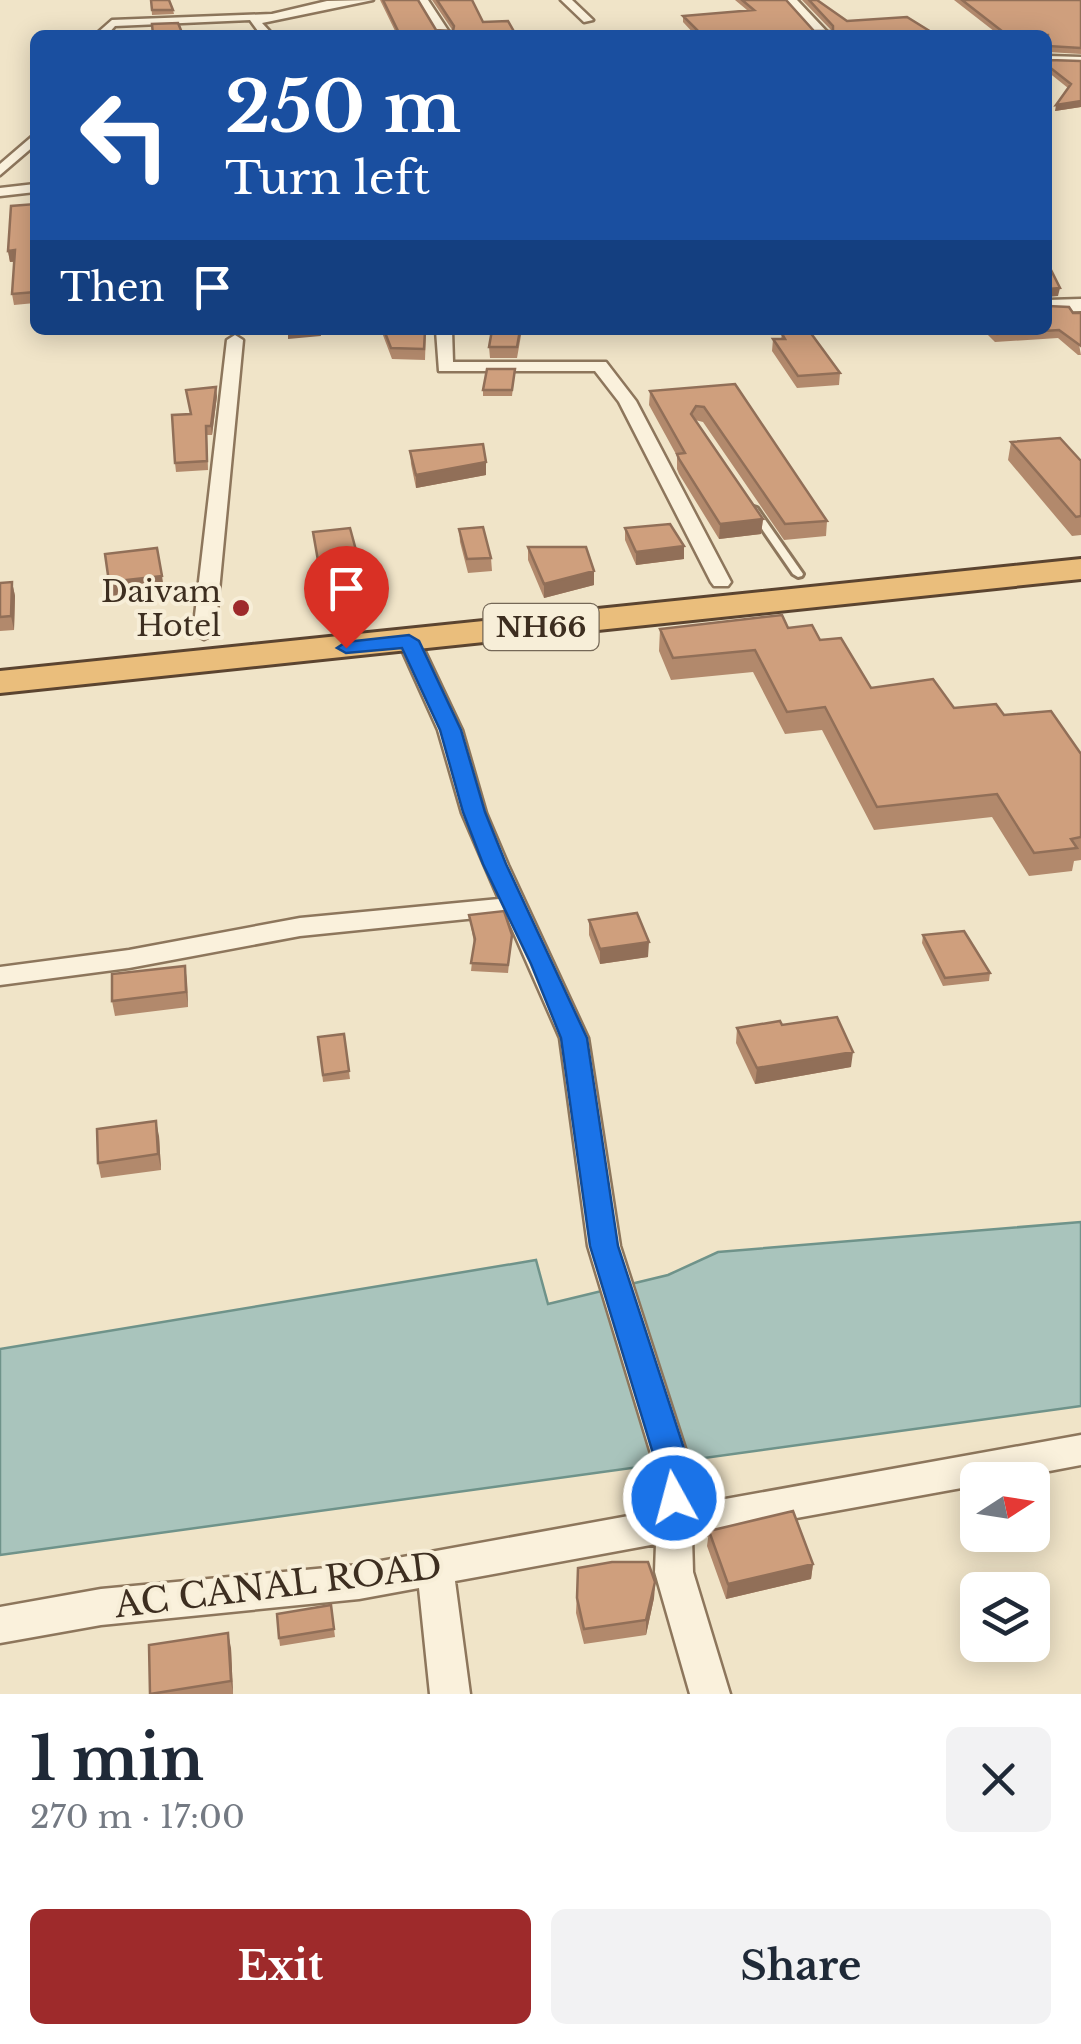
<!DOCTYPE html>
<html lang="en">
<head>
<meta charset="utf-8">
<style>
  body { margin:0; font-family:"Libre Baskerville",serif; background:#f2f2f3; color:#1f2937; height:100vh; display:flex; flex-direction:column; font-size:38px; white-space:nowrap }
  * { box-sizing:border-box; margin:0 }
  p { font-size:32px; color:#747a83 }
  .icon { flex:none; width:55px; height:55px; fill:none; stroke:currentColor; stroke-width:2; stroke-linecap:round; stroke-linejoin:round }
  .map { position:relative; height:1694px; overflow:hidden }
  .panel { display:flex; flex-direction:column; background:#fff; flex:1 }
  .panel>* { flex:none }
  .guide { position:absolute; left:30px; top:30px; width:1022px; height:305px; border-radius:15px; box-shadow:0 5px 25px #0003; background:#1a4fa0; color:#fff; overflow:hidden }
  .needle { width:65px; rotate:78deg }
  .tools { position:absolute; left:960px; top:1462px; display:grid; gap:20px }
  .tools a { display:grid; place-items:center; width:90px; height:90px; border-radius:15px; background:#fff; box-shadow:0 5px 25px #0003; font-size:50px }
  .pin { position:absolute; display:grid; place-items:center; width:85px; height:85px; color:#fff; margin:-102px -42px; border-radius:50% 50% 50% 0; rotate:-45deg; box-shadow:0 0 10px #0007 }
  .pin .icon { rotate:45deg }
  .me { position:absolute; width:110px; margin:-55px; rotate:353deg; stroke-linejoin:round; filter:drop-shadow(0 0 8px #0008) }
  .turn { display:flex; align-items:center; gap:35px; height:210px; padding:0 30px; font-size:45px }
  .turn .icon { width:130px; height:130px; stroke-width:2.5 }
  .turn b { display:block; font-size:70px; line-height:85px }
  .then { display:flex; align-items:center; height:95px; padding:0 30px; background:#0003; gap:20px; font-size:38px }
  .round { display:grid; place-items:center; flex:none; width:105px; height:105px; border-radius:15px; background:#f2f2f3 }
  .headline { display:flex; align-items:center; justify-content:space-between; height:170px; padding:0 30px }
  h1 { font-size:60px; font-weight:700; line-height:75px }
  .button { display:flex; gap:20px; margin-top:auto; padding:20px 30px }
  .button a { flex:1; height:115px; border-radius:15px; background:#9e2a2b; color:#fff; font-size:40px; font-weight:700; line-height:115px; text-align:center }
  .button a+a { background:#f2f2f3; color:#1f2937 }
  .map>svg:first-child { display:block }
</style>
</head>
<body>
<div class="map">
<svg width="1081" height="1694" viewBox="0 0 1081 1694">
  <rect width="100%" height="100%" fill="#f0e4c8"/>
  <path fill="#a9c4bc" stroke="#6f938a" stroke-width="2.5" d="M 1081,1222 L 1081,1406 L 0,1555 L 0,1349 L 536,1260 L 548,1304 L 668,1275 L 718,1252 Z"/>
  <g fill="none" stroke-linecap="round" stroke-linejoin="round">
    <defs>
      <path id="service" d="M 754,507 L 757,508 L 803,574 L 802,576 L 798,577 L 793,574 L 749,510 Z"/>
      <path id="minor" d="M 373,0 L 262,23 L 273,35 L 261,35 L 250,20 L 115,26 L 107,35 L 95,35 L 112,20 L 272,14 L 327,1 Z
        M 418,0 L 428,0 L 451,35 L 439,35 Z
        M 561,0 L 572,0 L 593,20 L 584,22 Z
        M 1048,56 L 1081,57 L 1081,63 L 1048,62 Z
        M 35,134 L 35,145 L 0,175 L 0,164 Z
        M 35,184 L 35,192 L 0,196 L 0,188 Z
        M 436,330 L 452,330 L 453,362 L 606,362 L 636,401 L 731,582 L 728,586 L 714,586 L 711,582 L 619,402 L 595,371 L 439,371 Z
        M 235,335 L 243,340 L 215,633 L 204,639 L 193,633 L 227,340 Z
        M 409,635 L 420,641 L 462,730 L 486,813 L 508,865 L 588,1038 L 620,1246 L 692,1470 L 692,1505 L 1081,1435 L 1081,1465 L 1002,1480 L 978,1480 L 978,1485 L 692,1537 L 693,1572 L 730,1694 L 690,1694 L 655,1572 L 656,1544 L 455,1581 L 470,1694 L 430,1694 L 419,1588 L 359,1599 L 101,1625 L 0,1643 L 0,1607 L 101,1589 L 359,1565 L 656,1511 L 656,1470 L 588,1246 L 560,1038 L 506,915 L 300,936 L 129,968 L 0,985 L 0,967 L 129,950 L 300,918 L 499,899 L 462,813 L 438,730 L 398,641 Z"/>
      <path id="tertiary" d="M 784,0 L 797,0 L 830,35 L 816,35 Z
        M 1081,299 L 1081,311 L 1048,312 L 1048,300 Z"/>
      <path id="trunk" d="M 1081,559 L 1081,579 L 0,693 L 0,671 Z"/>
    </defs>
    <use href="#service" stroke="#8d765c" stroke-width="6"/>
    <use href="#minor" stroke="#8d765c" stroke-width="5"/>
    <use href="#tertiary" stroke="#8d765c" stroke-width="5"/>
    <use href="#trunk" stroke="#5b4430" stroke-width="6"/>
    <use href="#service" fill="#faf1dc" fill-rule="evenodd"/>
    <use href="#minor" fill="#faf1dc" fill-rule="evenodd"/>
    <use href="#tertiary" fill="#faf1dc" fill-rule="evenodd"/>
    <use href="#trunk" fill="#eabe7c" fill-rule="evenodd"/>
  </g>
  <path fill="#b2896c" d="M 151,0 L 173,10 L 174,14 L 152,15 Z
    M 380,0 L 418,0 L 436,30 L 453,31 L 432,0 L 472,0 L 483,22 L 516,35 L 397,35 Z
    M 735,0 L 786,0 L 814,31 L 832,31 L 802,0 L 817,0 L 847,21 L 936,35 L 695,35 L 683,22 L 683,16 L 747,10 Z
    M 954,0 L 1081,0 L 1081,54 L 1048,52 L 1048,54 L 1048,35 L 999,35 Z
    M 1048,58 L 1049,60 L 1081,61 L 1081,107 L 1055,111 L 1068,88 L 1048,72 Z
    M 35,204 L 35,303 L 14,305 L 12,294 L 14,262 L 10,262 L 8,251 Z
    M 1073,313 L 1081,355 L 1078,355 L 1058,338 L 995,342 L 983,330 L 1048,330 Z
    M 381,330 L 426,330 L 425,360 L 392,359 Z
    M 522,330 L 517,358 L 490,358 L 489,347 Z
    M 782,334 L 840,373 L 839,385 L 797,388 L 772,351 L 773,339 L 781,339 Z
    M 515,369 L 512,396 L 483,396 L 483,390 Z
    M 735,384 L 827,521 L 826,536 L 784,540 L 703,422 L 695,420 L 763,519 L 761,534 L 719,539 L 679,474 L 677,469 L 677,456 L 649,405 L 650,391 Z
    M 217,396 L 212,435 L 207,435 L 208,470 L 176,472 L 175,463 L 190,414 Z
    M 1011,442 L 1081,461 L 1081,535 L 1072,536 L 1008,460 Z
    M 410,451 L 486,475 L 416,488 L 411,464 Z
    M 625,528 L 684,559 L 636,565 L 625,540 Z
    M 459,529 L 491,558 L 492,571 L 468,573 L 460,542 Z
    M 313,532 L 364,580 L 365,590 L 359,590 L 360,602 L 325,605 Z
    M 528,547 L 594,571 L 594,585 L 544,598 L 528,560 Z
    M 12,582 L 15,596 L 14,630 L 0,631 L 0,583 Z
    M 788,628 L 820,640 L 871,688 L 954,708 L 1004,715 L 1081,754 L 1081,860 L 1074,861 L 1072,871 L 1029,876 L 992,817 L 874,830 L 822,730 L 785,734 L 753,672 L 671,680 L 659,651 L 660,629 Z
    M 469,915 L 512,935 L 508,973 L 471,971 L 474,943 Z
    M 589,920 L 648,957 L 600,964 L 589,935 Z
    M 923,935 L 990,973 L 989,981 L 943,986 L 922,943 Z
    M 187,981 L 188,1007 L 115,1016 L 112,1001 Z
    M 782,1025 L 851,1067 L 755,1084 L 736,1043 L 737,1028 Z
    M 344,1034 L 350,1079 L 323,1082 L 318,1037 Z
    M 159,1136 L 161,1170 L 101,1178 L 98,1163 Z
    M 709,1531 L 813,1564 L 811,1579 L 726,1599 L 707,1546 Z
    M 578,1568 L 655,1582 L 654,1598 L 646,1635 L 584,1644 L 576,1613 Z
    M 331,1605 L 335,1637 L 280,1646 L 279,1638 Z
    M 231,1648 L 233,1694 L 150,1694 Z"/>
  <path fill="#916f58" d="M 1081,101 L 1081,107 L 1055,111 L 1056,105 Z
    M 15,250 L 17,261 L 10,262 L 8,251 Z
    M 1060,288 L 1058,296 L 1048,297 L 1048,289 Z
    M 302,330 L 320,330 L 321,336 L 288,339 L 288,331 Z
    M 216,387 L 217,396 L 212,435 L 211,426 Z
    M 486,462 L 486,475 L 416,488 L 416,475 Z
    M 763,519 L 761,534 L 719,539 L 720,524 Z
    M 684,546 L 684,559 L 636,565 L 636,552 Z
    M 594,571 L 594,585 L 544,598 L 544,584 Z
    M 162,576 L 164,589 L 111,596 L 109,582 Z
    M 12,582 L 15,596 L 14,630 L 11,616 Z
    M 649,942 L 648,957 L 600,964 L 600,949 Z
    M 185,966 L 187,981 L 188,1007 L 186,992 Z
    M 853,1052 L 851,1067 L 755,1084 L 757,1068 Z
    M 156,1121 L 159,1136 L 161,1170 L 158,1154 Z
    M 813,1564 L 811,1579 L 726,1599 L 728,1584 Z
    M 655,1582 L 654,1598 L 646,1635 L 646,1620 Z
    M 228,1633 L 231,1648 L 233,1694 L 231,1681 Z"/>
  <path fill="#cf9f7d" stroke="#916f58" stroke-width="2.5" d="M 151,0 L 169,0 L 173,10 L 152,10 Z
    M 383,0 L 418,0 L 436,30 L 453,31 L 454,26 L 437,0 L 472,0 L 483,22 L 508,21 L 516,35 L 400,35 Z
    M 742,0 L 786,0 L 814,31 L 833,31 L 833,26 L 809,0 L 817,0 L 847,21 L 907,17 L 936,35 L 702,35 L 683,16 L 754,10 Z
    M 962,0 L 1081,0 L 1081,48 L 1049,46 L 1048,50 L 1048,35 L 1007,35 Z
    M 178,23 L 183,35 L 153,35 L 152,24 Z
    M 1048,58 L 1049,60 L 1081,61 L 1081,101 L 1056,105 L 1071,84 L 1048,66 Z
    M 35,204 L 35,292 L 12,294 L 15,250 L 8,251 L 11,206 Z
    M 1048,266 L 1049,266 L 1060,288 L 1048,289 Z
    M 1048,306 L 1069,307 L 1073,313 L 1081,313 L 1081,346 L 1059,330 L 997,334 L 993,330 L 1048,330 Z
    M 384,330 L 425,330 L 424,349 L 391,348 Z
    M 492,330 L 520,330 L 517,347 L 489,347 Z
    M 810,332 L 840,373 L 798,376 L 773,339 L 785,339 L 782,334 Z
    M 487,369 L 515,369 L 512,390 L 483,390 Z
    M 735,384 L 827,521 L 785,524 L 704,407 L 696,406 L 691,414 L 763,519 L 720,524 L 679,459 L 677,454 L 685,453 L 650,391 Z
    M 216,387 L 211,426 L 206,426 L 207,461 L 175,463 L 172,415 L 191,414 L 186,390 Z
    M 1060,438 L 1081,461 L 1081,516 L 1076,517 L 1011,442 Z
    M 483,444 L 486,462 L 416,475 L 410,451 Z
    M 670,524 L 684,546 L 636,552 L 625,528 Z
    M 483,527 L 491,558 L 467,559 L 459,529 Z
    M 350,528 L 364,580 L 357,581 L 359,592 L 324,595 L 313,532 Z
    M 528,547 L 586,547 L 594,571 L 544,584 Z
    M 157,548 L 162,576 L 109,582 L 105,554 Z
    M 12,582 L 11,616 L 0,617 L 0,583 Z
    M 782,615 L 788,628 L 812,625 L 820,640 L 841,638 L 871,688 L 933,679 L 954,708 L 996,704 L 1004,715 L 1051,711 L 1081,754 L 1081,837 L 1071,839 L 1077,848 L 1034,853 L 997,794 L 877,807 L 825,707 L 787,712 L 755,650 L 673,658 L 660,629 Z
    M 504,911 L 512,935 L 508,965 L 471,963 L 475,939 L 469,915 Z
    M 637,913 L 649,942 L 600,949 L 589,920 Z
    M 964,931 L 990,973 L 945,978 L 923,935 Z
    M 185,966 L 186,992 L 112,1001 L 112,974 Z
    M 837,1017 L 853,1052 L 757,1068 L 737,1028 L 780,1021 L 782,1025 Z
    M 344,1034 L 349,1071 L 323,1075 L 318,1037 Z
    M 156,1121 L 158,1154 L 98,1163 L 97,1129 Z
    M 793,1511 L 813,1564 L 728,1584 L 709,1531 Z
    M 612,1562 L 648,1562 L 655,1582 L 646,1620 L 584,1629 L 577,1598 L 578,1568 Z
    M 331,1605 L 334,1629 L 279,1638 L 277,1614 Z
    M 228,1633 L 231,1681 L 150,1694 L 149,1645 Z"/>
  <path fill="#1a73e8" stroke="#114b97" stroke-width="2.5" d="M 409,635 L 419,641 L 461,730 L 485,812 L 506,864 L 587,1038 L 618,1246 L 691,1470 L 690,1498 L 686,1509 L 674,1513 L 662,1509 L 658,1498 L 658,1470 L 590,1246 L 561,1038 L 531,964 L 483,864 L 463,812 L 440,730 L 402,648 L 346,653 L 337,648 L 346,642 Z"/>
  <circle fill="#9e2a2b" stroke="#f7eed8" stroke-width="4" cx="241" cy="608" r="10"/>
  <g text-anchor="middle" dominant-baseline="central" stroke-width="8" stroke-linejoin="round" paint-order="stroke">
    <rect fill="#f7eed8" stroke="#756857" stroke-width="2.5" x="483.5" y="604" width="115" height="46" rx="8"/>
    <g font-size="28" font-weight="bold" fill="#3d2e20">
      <text x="541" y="627">NH66</text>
    </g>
    <g font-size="30" fill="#3d2e20" stroke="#f7eed8" text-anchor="end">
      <text x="221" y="591">Daivam<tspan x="221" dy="34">Hotel</tspan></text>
    </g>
    <g font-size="35" fill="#3d2e20" stroke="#f7eed8">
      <text transform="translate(278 1585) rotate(-7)">AC CANAL ROAD</text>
    </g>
  </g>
</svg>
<div class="tools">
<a><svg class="needle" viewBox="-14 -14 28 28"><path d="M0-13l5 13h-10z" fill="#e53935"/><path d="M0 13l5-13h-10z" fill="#747a83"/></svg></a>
<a><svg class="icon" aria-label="layers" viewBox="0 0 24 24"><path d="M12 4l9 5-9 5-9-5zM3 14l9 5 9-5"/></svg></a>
</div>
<div class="pin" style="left:346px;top:648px;background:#d93025"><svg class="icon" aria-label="arrive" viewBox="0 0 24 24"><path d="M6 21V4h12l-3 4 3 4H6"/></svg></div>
<svg class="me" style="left:674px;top:1498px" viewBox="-20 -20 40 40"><circle r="17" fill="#1a73e8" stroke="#fff" stroke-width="3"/><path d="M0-11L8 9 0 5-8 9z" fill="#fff"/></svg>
<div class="guide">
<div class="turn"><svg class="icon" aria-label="left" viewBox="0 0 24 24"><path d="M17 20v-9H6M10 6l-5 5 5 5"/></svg><div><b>250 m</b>Turn left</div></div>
<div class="then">Then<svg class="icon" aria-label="arrive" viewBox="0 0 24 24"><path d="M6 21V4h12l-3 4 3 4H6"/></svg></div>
</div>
</div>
<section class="panel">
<div class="headline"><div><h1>1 min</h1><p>270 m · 17:00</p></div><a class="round"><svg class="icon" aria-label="close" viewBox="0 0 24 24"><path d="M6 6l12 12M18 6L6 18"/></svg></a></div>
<div class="button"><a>Exit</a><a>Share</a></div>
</section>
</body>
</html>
